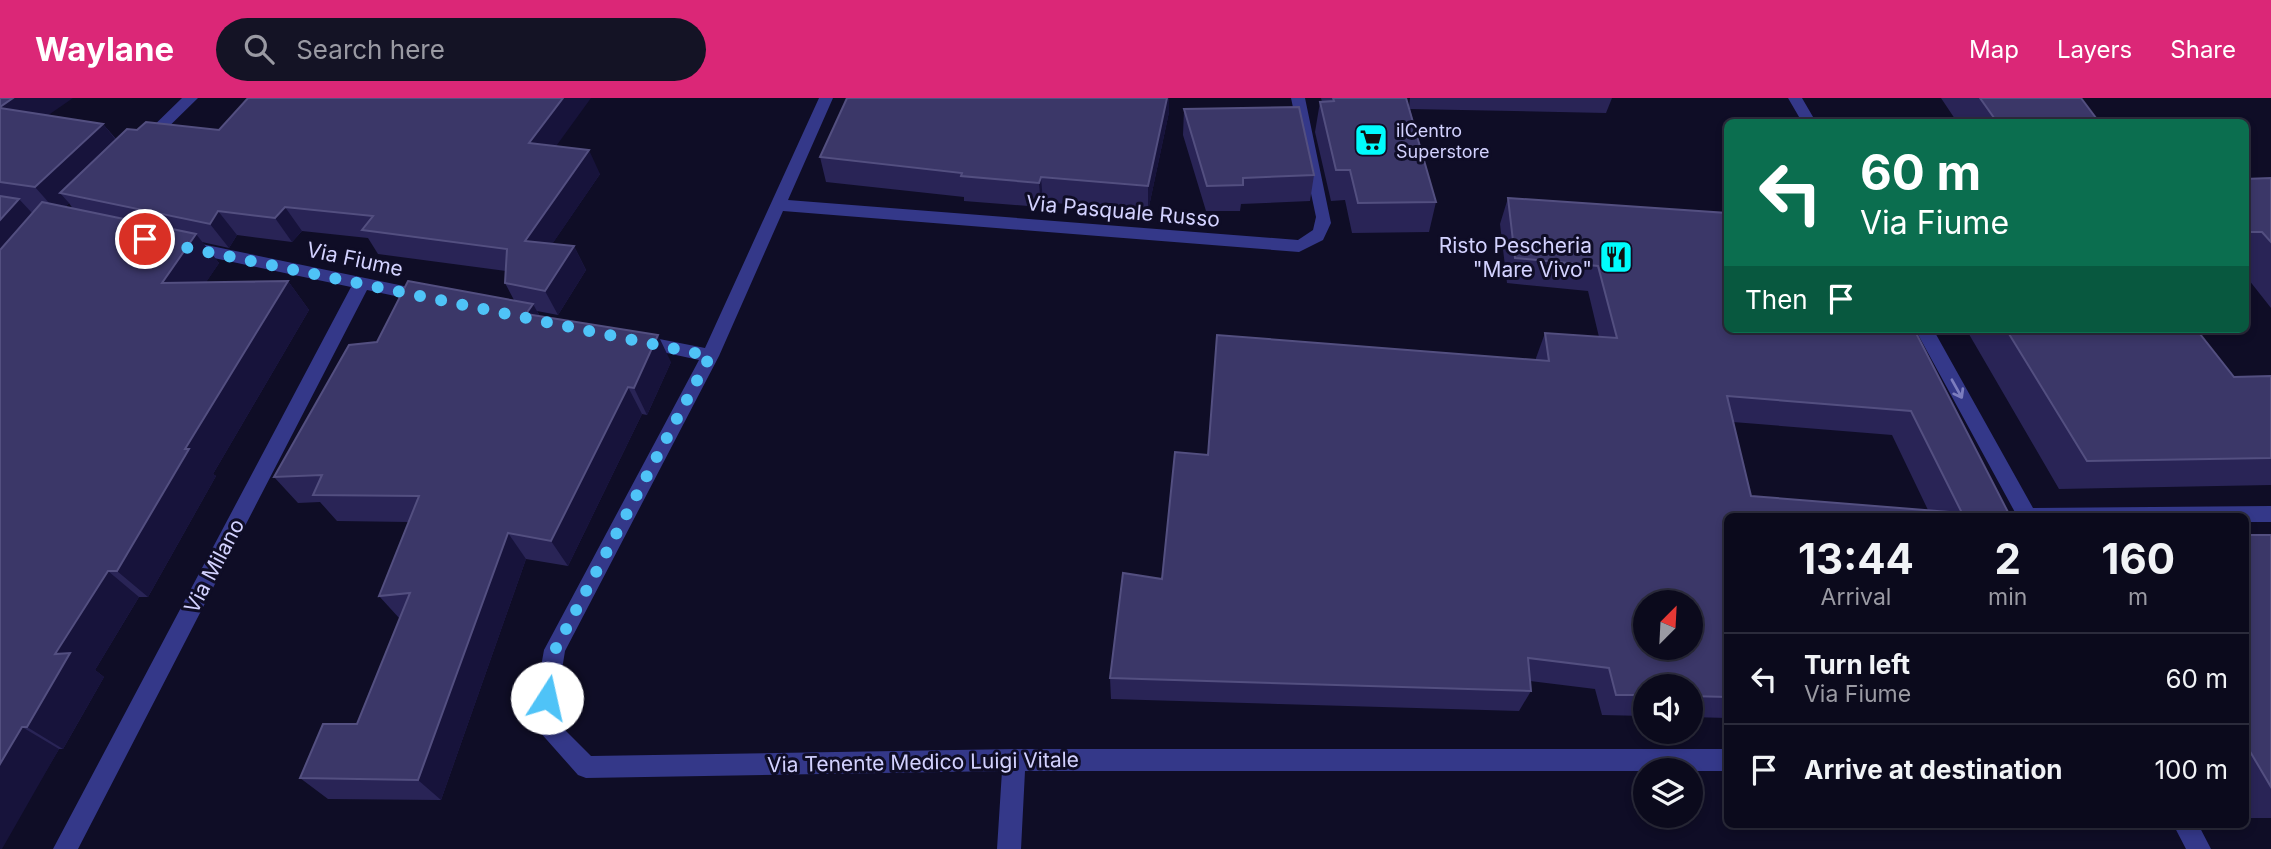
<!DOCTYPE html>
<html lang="en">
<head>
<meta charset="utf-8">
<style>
  body { margin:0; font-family:Inter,sans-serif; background:#141325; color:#f1f3f6; height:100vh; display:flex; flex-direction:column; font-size:26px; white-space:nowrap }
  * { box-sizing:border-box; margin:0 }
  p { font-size:23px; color:#9a9aa3 }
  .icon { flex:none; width:38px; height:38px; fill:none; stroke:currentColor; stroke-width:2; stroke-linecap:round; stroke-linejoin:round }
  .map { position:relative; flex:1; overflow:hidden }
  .panel { position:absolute; left:1724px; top:415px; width:525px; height:315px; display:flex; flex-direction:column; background:#0b0a1c; border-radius:10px; box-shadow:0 4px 10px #0003,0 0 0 2px #2b2b3b }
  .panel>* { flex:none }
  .banner { position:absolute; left:1724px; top:21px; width:525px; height:214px; border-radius:10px; box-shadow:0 4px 10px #0003,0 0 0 2px #2b2b3b; background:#0b6e4f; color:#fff; overflow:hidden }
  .needle { width:46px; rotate:24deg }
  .controls { position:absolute; left:1633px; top:492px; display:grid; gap:14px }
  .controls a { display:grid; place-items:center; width:70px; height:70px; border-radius:50%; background:#0b0a1c; box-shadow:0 4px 10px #0003,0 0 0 2px #2b2b3b; font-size:35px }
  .pin { position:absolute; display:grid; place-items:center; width:60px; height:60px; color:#fff; margin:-30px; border:4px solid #fff; border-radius:50%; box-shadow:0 2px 7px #0007 }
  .me { position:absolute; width:77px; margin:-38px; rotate:10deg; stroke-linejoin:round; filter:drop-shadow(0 0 5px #0008) }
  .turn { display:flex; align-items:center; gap:24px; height:147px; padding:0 21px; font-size:32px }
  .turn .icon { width:91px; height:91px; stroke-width:2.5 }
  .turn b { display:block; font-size:49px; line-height:60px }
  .then { display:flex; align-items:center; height:66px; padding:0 21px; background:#0003; gap:14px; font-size:26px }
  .eta { display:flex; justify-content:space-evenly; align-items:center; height:119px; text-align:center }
  .eta b { font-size:42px; font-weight:700; line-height:49px }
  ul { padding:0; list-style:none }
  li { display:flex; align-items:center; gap:21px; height:91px; padding:0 21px; border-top:2px solid #2b2b3b }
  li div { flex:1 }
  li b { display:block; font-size:26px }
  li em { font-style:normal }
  header { display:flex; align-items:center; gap:42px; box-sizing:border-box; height:98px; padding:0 35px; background:#db2777; color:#fff }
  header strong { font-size:33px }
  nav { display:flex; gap:38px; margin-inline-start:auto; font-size:24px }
  .search { width:490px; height:63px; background:#141325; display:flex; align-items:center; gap:18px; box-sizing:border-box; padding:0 24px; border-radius:38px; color:#9a9aa3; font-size:26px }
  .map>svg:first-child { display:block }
</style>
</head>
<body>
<header>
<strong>Waylane</strong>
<div class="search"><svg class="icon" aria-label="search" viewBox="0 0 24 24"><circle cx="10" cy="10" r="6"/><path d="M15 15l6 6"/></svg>Search here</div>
<nav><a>Map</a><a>Layers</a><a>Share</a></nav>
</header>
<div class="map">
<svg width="2271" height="751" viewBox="0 0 2271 751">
  <rect width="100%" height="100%" fill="#0f0d26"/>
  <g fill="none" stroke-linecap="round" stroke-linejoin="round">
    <path fill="#343889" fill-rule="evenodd" d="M 182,0 L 198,0 L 151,46 L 141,46 L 141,40 Z
      M 819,0 L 833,0 L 788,102 L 1298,142 L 1313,132 L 1316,119 L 1291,0 L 1305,0 L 1331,125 L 1323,142 L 1299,154 L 783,113 L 719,258 L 565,553 L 554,621 L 591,658 L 1014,651 L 1727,651 L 1727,673 L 1025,673 L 1021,751 L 997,751 L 1002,673 L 586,680 L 578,677 L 531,624 L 544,552 L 699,262 L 639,249 L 630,243 L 639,237 L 705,250 Z
      M 1788,0 L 1802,0 L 1816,24 L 1802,24 Z
      M 187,143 L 428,193 L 437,199 L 428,205 L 367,192 L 78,751 L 53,751 L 351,189 L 181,153 L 179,149 Z
      M 1915,231 L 1933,231 L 2033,410 L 2271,408 L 2271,424 L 2245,424 L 2245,418 L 2017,418 Z
      M 2173,726 L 2198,726 L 2211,751 L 2186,751 Z"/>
  </g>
  <path fill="#292456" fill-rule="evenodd" d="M 0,0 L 48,17 L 103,26 L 116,41 L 137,32 L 219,32 L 556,48 L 600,76 L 552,146 L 574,148 L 586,172 L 558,217 L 537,213 L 540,218 L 671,264 L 647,317 L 642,316 L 568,468 L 526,461 L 441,702 L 328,701 L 300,680 L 357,626 L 400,521 L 379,498 L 409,424 L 337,423 L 320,404 L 298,405 L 274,379 L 377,244 L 514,202 L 505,185 L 506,173 L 378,156 L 368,140 L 302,133 L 292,144 L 237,137 L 229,150 L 202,144 L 219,165 L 206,184 L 288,183 L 309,212 L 213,376 L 216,378 L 148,499 L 139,499 L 95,572 L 104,579 L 63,651 L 59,651 L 0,751 ZM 69,105 L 73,111 L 65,109 Z
    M 1321,0 L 1406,0 L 1409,10 L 1410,0 L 1612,0 L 1606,15 L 1410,11 L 1436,104 L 1429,134 L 1352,135 L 1345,102 L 1331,103 L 1315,34 L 1320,4 L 1322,4 Z
    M 1941,0 L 2081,0 L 2099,24 L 1957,24 Z
    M 1184,11 L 1314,77 L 1310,103 L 1241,106 L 1240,113 L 1206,113 L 1183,37 Z
    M 1169,14 L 1148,113 L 1043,104 L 1041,109 L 964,103 L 964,99 L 826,84 L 820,59 Z
    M 2271,80 L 2271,210 L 2245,177 L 2245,81 Z
    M 1508,100 L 1914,231 L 2010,418 L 1727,418 L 1727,620 L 1690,619 L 1690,588 L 1645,588 L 1645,618 L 1602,617 L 1595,591 L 1530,583 L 1531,593 L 1519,613 L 1111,601 L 1110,580 L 1162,481 L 1208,357 L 1536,262 L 1536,260 L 1545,235 L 1599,239 L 1588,193 L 1507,185 L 1500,126 ZM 1733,324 L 1892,337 L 1928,412 L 1751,398 Z
    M 1966,231 L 2196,231 L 2234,279 L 2271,278 L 2271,387 L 2059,391 Z
    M 2245,437 L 2271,437 L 2271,720 L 2245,720 Z"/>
  <path fill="#17133b" d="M 13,0 L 73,0 L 21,36 L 0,12 L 0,9 Z
    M 563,0 L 591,0 L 541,69 L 529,45 Z
    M 1167,0 L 1169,0 L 1169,14 L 1148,113 L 1148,88 Z
    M 103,26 L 124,52 L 60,95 L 69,105 L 58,115 L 35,89 Z
    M 589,52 L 600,76 L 538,167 L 525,143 Z
    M 1041,79 L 1043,104 L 1041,109 L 1039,85 Z
    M 19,101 L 46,130 L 0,184 L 0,122 Z
    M 285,109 L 302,133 L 292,144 L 275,120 Z
    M 218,113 L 237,137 L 229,150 L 210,126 Z
    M 196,136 L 219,165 L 187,213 L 162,185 Z
    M 574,148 L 586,172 L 558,217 L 545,193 Z
    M 288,183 L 309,212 L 213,376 L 216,378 L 148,499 L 117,473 L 185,351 Z
    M 533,206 L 548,233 L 526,216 Z
    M 658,237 L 671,264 L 647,317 L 634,290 Z
    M 628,289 L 642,316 L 568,468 L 551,443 Z
    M 508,435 L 526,461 L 441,702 L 418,682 Z
    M 108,473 L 139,499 L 95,572 L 104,579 L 63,651 L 27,629 L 55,556 Z
    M 22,629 L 59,651 L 2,751 L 0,751 L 0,666 Z"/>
  <path fill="#3b3768" stroke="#534f80" stroke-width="2" fill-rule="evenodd" d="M 0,0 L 13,0 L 0,9 Z
    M 248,0 L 563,0 L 529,45 L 589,52 L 525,143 L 574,148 L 545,193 L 505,185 L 507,151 L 362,132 L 373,118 L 285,109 L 275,120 L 218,113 L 210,126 L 60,95 L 127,31 L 137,32 L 146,24 L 219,32 Z
    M 847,0 L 1167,0 L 1148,88 L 1041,79 L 1039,85 L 961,78 L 962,75 L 820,59 Z
    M 1333,0 L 1406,0 L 1436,104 L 1358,105 L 1350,72 L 1336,72 L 1320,4 L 1334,3 Z
    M 1980,0 L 2081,0 L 2099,24 L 1997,24 Z
    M 1299,9 L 1314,77 L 1243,80 L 1243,87 L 1207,88 L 1184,11 Z
    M 0,10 L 103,26 L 35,89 L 0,84 Z
    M 2271,80 L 2271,144 L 2262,134 L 2245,134 L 2245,81 Z
    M 0,98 L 19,101 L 0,122 Z
    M 1508,100 L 1727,115 L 1727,231 L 1914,231 L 2010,418 L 1727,418 L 1727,599 L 1690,598 L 1690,588 L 1645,588 L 1645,597 L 1616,597 L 1609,570 L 1528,560 L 1531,593 L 1110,580 L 1123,475 L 1162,481 L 1175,354 L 1208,357 L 1217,237 L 1549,263 L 1545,235 L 1617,240 L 1598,168 L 1515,160 ZM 1727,298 L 1911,313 L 1962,415 L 1751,398 ZM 1645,504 L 1690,504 L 1690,550 L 1645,550 Z
    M 42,104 L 196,136 L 162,185 L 288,183 L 185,351 L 189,351 L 117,473 L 108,473 L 55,556 L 70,555 L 27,629 L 22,629 L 0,666 L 0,152 Z
    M 408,183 L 533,206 L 526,216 L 658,237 L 634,290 L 628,289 L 551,443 L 508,435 L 418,682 L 300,680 L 323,626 L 357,626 L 410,495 L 379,498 L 419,398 L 313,397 L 322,377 L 274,379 L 349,247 L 377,244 Z
    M 2006,231 L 2196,231 L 2234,279 L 2271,278 L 2271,360 L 2087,363 Z
    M 2245,437 L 2271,437 L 2271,689 L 2245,645 Z"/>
  <defs><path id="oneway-shaft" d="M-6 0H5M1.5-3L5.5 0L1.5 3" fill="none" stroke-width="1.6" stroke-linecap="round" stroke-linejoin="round" transform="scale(1.75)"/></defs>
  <use stroke="#7c7dbe" href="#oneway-shaft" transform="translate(1957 291) rotate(61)"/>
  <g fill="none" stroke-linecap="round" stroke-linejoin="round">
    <path stroke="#4fc3f7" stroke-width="12" stroke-dasharray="0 21.6" d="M 145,141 L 710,258 L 555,552 L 547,600"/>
  </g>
  <defs>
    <symbol id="supermarket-square" viewBox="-11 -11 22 22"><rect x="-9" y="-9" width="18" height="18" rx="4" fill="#00fcfd" stroke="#0f0d26"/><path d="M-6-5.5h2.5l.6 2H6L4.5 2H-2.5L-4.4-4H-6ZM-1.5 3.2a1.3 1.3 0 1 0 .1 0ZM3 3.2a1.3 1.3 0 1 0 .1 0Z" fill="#111"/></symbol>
    <symbol id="restaurant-square" viewBox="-11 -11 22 22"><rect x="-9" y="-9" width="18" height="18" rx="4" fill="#00fcfd" stroke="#0f0d26"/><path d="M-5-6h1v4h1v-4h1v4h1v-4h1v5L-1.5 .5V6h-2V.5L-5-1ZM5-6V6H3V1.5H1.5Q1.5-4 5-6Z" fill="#111"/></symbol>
  </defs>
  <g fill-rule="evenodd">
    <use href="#supermarket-square" x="1352" y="23" width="38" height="38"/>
    <use href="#restaurant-square" x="1597" y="140" width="38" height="38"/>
  </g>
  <g text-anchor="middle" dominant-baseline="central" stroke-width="6" stroke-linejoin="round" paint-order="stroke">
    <g font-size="18" fill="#d3d2ff" stroke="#0f0d26" text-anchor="start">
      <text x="1396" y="32">ilCentro<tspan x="1396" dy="21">Superstore</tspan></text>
    </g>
    <g font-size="21" fill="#d3d2ff" stroke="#0f0d26">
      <text transform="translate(1123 113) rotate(5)">Via Pasquale Russo</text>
      <text transform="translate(355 161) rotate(12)">Via Fiume</text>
      <text transform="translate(214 468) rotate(-62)">Via Milano</text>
      <text transform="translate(923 664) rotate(-1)">Via Tenente Medico Luigi Vitale</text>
    </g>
    <g font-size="21" fill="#d3d2ff" stroke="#0f0d26" text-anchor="end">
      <text x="1592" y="147">Risto Pescheria<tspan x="1592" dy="24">"Mare Vivo"</tspan></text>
    </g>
  </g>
</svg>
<div class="controls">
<a><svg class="needle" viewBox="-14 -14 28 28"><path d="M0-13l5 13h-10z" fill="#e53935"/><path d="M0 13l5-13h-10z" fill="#9a9aa3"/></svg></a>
<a><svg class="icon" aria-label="sound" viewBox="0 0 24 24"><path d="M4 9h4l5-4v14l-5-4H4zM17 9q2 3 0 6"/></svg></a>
<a><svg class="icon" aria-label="layers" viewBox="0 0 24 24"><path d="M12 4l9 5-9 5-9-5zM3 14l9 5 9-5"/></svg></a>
</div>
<div class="pin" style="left:145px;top:141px;background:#d93025"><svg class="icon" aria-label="arrive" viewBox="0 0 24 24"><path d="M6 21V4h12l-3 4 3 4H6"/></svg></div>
<svg class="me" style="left:547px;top:600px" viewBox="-20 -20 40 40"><circle r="19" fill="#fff"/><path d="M0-13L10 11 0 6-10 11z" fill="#4fc3f7"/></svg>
<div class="banner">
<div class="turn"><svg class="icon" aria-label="left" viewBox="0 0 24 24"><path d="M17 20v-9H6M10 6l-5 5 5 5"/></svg><div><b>60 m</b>Via Fiume</div></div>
<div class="then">Then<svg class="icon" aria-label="arrive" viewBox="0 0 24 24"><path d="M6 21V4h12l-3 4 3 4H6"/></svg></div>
</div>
<section class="panel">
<div class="eta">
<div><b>13:44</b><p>Arrival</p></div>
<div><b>2</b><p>min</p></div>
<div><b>160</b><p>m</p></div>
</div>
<ul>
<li><svg class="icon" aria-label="left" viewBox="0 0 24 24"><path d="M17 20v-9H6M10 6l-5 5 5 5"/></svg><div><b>Turn left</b><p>Via Fiume</p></div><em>60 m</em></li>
<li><svg class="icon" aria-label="arrive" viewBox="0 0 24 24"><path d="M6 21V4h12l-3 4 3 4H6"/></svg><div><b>Arrive at destination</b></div><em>100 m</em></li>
</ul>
</section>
</div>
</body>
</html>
